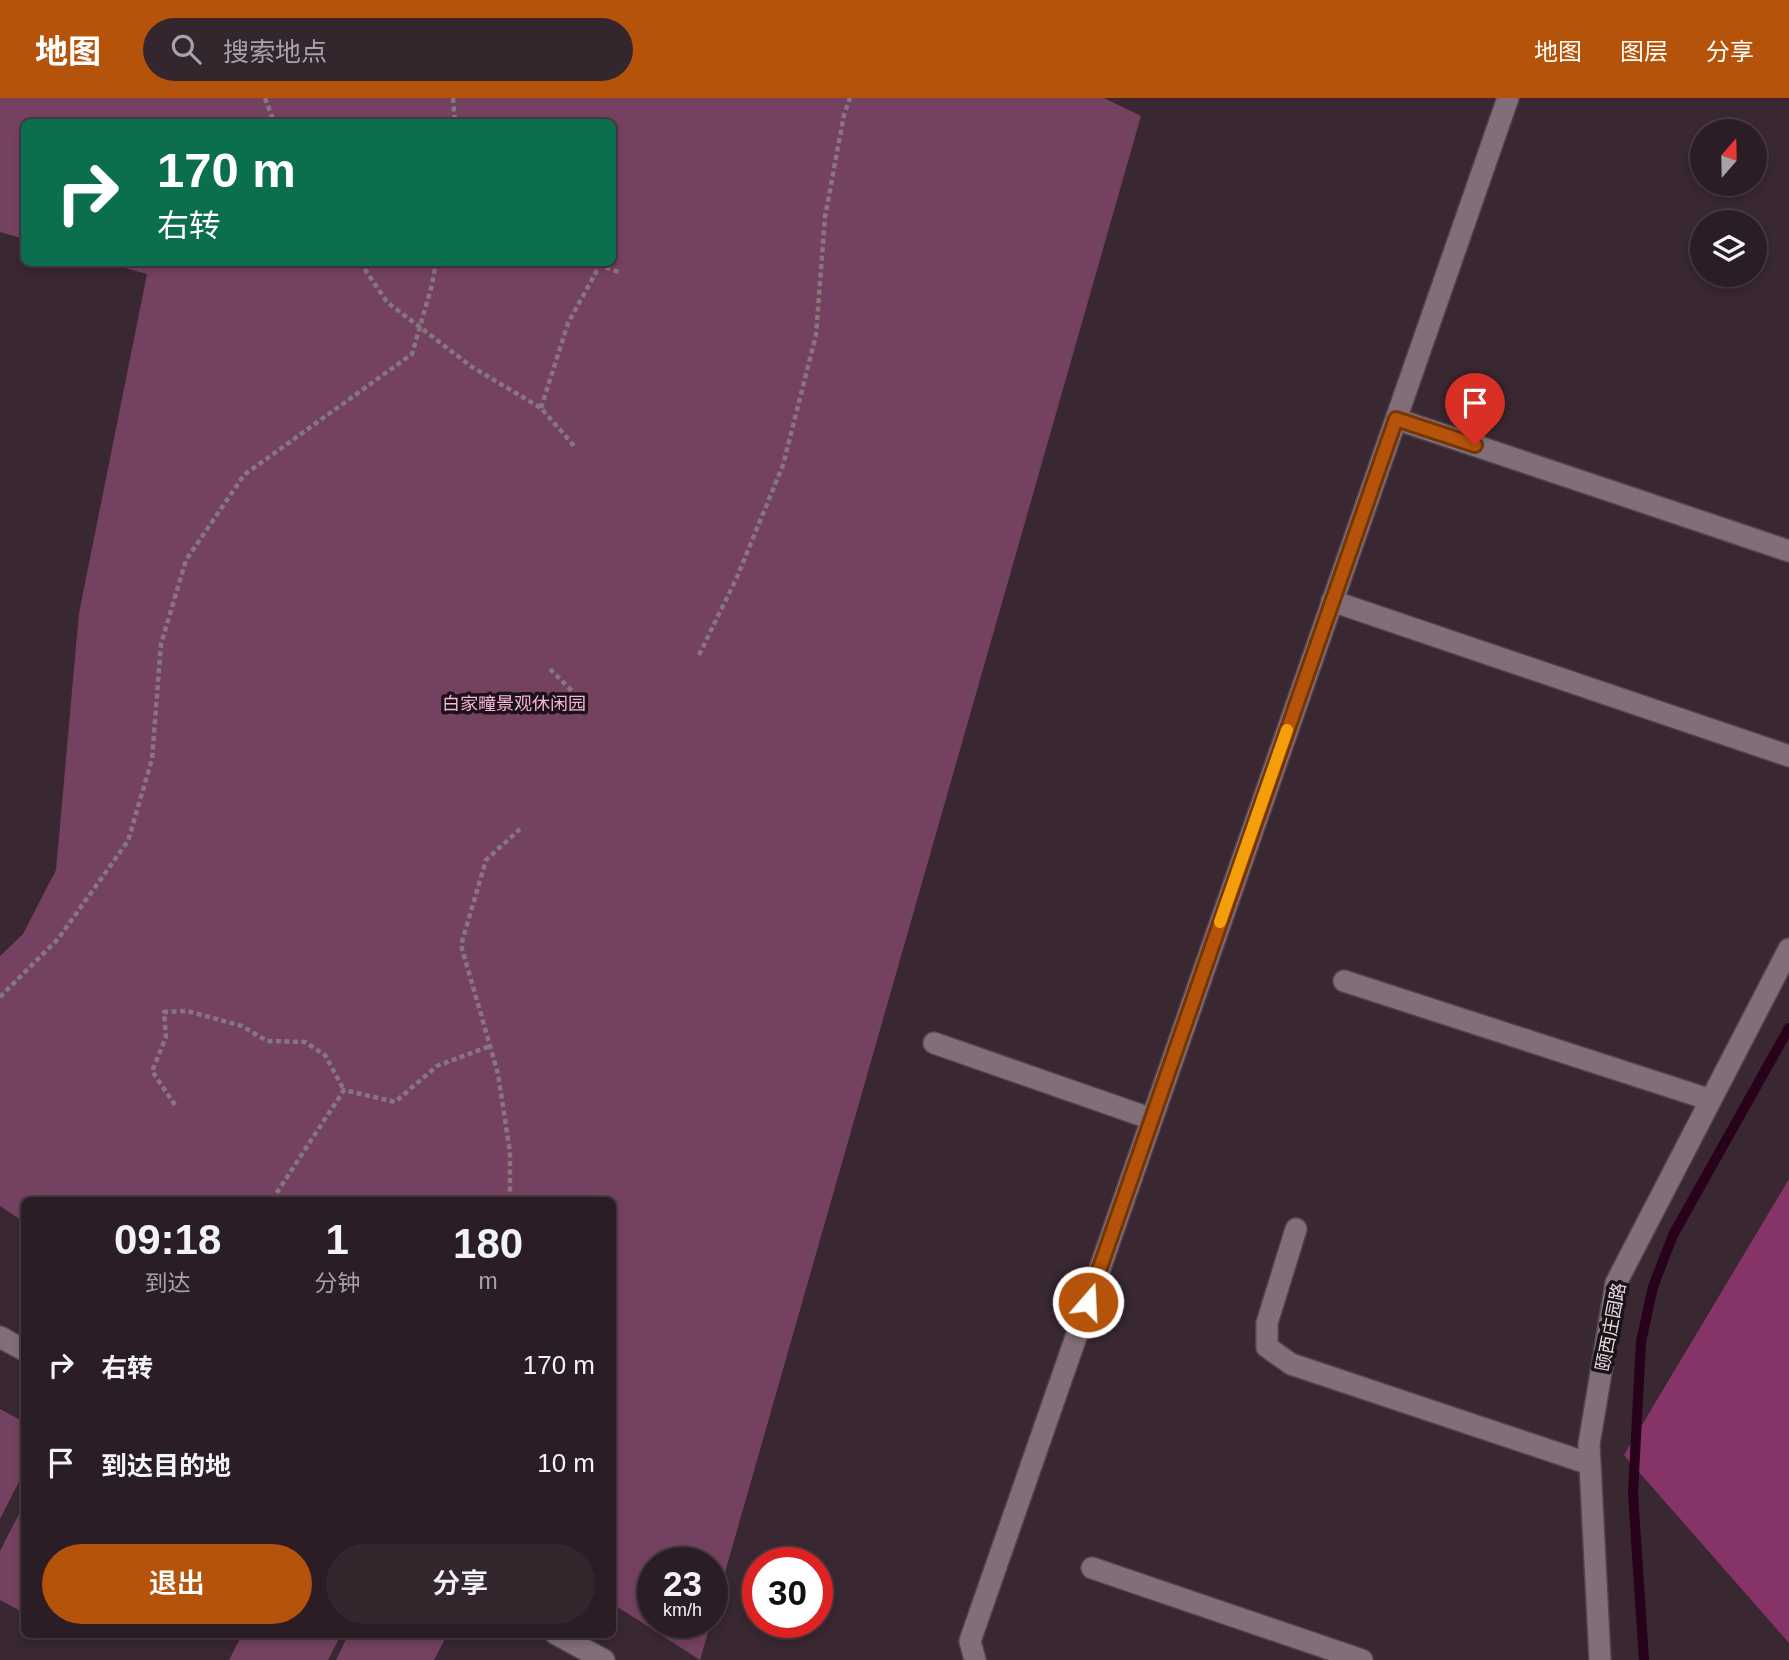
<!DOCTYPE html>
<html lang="zh">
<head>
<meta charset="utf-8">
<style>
  body { margin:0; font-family:Arial,"Noto Sans SC",sans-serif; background:#33262d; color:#f1f3f6; height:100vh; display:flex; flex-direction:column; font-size:26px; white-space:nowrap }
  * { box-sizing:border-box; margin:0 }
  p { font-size:23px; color:#a6a2a7 }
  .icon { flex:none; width:38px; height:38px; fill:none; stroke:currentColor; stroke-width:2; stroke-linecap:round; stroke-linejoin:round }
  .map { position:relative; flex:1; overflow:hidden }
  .sheet { position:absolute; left:21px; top:1099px; width:595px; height:441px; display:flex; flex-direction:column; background:#2b1d25; border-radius:10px; box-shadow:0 4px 10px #0003,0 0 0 2px #473b42 }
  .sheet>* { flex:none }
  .hud { position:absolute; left:21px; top:21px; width:595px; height:147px; border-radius:10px; box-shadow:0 4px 10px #0003,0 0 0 2px #473b42; background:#0b6e4f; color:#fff; overflow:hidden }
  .needle { width:46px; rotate:20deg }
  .controls { position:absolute; left:1690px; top:21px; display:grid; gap:14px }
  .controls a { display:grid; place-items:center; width:77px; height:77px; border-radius:50%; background:#2b1d25; box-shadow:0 4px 10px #0003,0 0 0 2px #473b42; font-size:35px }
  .speed { position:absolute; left:637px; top:1449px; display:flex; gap:14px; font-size:35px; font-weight:700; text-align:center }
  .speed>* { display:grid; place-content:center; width:91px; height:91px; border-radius:50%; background:#2b1d25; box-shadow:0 4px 10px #0003,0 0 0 2px #473b42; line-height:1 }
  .speed small { font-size:18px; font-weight:400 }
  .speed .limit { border:10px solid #d22; background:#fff; color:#111 }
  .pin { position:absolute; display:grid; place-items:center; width:60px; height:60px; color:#fff; margin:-72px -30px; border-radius:50% 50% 50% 0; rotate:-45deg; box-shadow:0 0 7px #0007 }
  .pin .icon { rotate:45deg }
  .me { position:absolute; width:77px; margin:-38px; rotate:19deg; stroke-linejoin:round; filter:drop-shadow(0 0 5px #0008) }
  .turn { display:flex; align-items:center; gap:24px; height:147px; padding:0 21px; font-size:32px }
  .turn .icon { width:91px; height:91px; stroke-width:2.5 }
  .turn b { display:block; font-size:49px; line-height:60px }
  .eta { display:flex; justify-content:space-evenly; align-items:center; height:119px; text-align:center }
  .eta b { font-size:42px; font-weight:600; line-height:49px }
  .button { display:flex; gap:14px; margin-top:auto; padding:14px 21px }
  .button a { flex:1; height:80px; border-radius:42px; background:#b45309; color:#fff; font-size:28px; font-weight:600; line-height:80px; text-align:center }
  .button a+a { background:#33262d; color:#f1f3f6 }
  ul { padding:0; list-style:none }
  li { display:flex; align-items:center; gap:21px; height:98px; padding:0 21px }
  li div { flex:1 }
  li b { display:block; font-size:26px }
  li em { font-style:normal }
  header { display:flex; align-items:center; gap:42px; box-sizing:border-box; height:98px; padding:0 35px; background:#b45309; color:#fff }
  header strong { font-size:33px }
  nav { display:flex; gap:38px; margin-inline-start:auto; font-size:24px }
  .search { width:490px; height:63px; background:#33262d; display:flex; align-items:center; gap:18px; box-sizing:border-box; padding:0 24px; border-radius:38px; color:#a6a2a7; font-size:26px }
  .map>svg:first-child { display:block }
</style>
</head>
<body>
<header>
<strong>地图</strong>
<div class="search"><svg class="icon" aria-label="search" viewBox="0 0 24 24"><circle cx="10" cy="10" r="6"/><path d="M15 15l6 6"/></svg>搜索地点</div>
<nav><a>地图</a><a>图层</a><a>分享</a></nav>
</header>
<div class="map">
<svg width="1789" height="1562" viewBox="0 0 1789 1562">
  <rect width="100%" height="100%" fill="#392731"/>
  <path fill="#754160" d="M 0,0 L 1104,0 L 1141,18 L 712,1520 L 712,1465 L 653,1465 L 653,1524 L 711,1524 L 700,1562 L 613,1506 L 612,1102 L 24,1102 L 24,1124 L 0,1108 L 0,858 L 23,836 L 56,772 L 79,515 L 147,176 L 107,165 L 612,164 L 612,24 L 24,24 L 24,141 L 0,134 Z
    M 0,1311 L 24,1324 L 24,1374 L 0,1421 Z
    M 24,1406 L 24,1515 L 0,1502 L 0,1453 Z
    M 242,1537 L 242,1536 L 341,1537 L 328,1562 L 229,1562 Z
    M 437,1537 L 445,1541 L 434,1562 L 336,1562 L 348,1537 Z"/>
  <path fill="#863468" d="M 1789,1081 L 1789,1545 L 1624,1357 Z"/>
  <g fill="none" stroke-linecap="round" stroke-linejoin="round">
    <path stroke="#28011a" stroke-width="10" d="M 1644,1562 L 1633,1395 L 1641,1244 L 1653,1189 L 1673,1137 L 1789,930"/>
    <defs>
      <path id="minor" d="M 1396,321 L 1789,453
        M 1332,503 L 1789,658
        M 1344,883 L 1711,1002
        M 934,945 L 1152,1021
        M 1296,1131 L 1267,1225 L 1267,1249 L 1291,1266 L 1590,1366
        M 0,1239 L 24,1252
        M 1092,1470 L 1362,1562
        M 556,1536 L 604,1562
        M 975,1562 L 970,1543 L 1508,0
        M 1600,1562 L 1589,1346 L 1616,1185 L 1789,851"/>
    </defs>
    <use href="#minor" stroke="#52444c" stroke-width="24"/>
    <path stroke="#86777f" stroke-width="4.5" stroke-dasharray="5 3.5" stroke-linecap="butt" d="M 265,0 L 274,24
      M 453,0 L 455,24
      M 360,164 L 387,204 L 472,269 L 541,310 L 575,349
      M 541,310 L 568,225 L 600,167 L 619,174
      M 699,557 L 737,479 L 783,367 L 816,237 L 825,119 L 844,17 L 850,0
      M 550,571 L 577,598
      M 0,899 L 58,841 L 128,743 L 152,661 L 161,546 L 186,462 L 244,377 L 412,256 L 432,187 L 436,164
      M 175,1007 L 152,973 L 166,939 L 164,914 L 187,913 L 242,928 L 267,943 L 305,944 L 325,957 L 344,992
      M 272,1102 L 344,992 L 395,1004 L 437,968 L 490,948
      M 510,1102 L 510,1054 L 498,976 L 461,847 L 486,762 L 520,731"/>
    <use href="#minor" stroke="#826e79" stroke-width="21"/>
  </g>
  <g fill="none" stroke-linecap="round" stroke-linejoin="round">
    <defs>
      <path id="route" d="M 1088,1204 L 1396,321 L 1475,347"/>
    </defs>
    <use href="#route" stroke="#753606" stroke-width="18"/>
    <use href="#route" stroke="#b45309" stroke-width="12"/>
    <path stroke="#f59e0b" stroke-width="12" d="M 1220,824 L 1287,632"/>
  </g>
  <g text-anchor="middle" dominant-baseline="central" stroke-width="7" stroke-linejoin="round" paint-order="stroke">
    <g font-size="18" fill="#f9b3da" stroke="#1b1317">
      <text x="514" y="606">白家疃景观休闲园</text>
    </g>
    <g font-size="18" fill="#e5d9df" stroke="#1b1317">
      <text transform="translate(1611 1229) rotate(-79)">颐西庄园路</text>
    </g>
  </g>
</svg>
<div class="controls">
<a><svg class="needle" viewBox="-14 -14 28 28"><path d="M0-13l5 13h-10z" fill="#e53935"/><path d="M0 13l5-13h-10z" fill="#a6a2a7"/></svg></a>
<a><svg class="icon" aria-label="layers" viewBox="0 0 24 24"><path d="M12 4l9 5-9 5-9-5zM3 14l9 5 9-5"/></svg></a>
</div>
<div class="speed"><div>23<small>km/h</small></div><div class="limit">30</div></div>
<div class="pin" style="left:1475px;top:347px;background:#d93025"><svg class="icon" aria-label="arrive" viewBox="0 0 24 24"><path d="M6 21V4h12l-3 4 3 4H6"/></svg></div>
<svg class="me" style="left:1088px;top:1204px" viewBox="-20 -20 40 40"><circle r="17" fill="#b45309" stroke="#fff" stroke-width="3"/><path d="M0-11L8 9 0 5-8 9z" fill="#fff"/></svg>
<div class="hud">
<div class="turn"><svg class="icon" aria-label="right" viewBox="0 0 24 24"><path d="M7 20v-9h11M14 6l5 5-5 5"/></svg><div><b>170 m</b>右转</div></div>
</div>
<section class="sheet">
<div class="eta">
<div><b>09:18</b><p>到达</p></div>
<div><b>1</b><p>分钟</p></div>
<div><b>180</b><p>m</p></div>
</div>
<ul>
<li><svg class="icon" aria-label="right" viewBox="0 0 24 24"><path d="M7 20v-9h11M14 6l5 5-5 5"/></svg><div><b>右转</b></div><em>170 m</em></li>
<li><svg class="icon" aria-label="arrive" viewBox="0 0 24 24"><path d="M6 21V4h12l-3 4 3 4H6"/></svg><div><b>到达目的地</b></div><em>10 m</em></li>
</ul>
<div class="button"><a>退出</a><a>分享</a></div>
</section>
</div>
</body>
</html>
